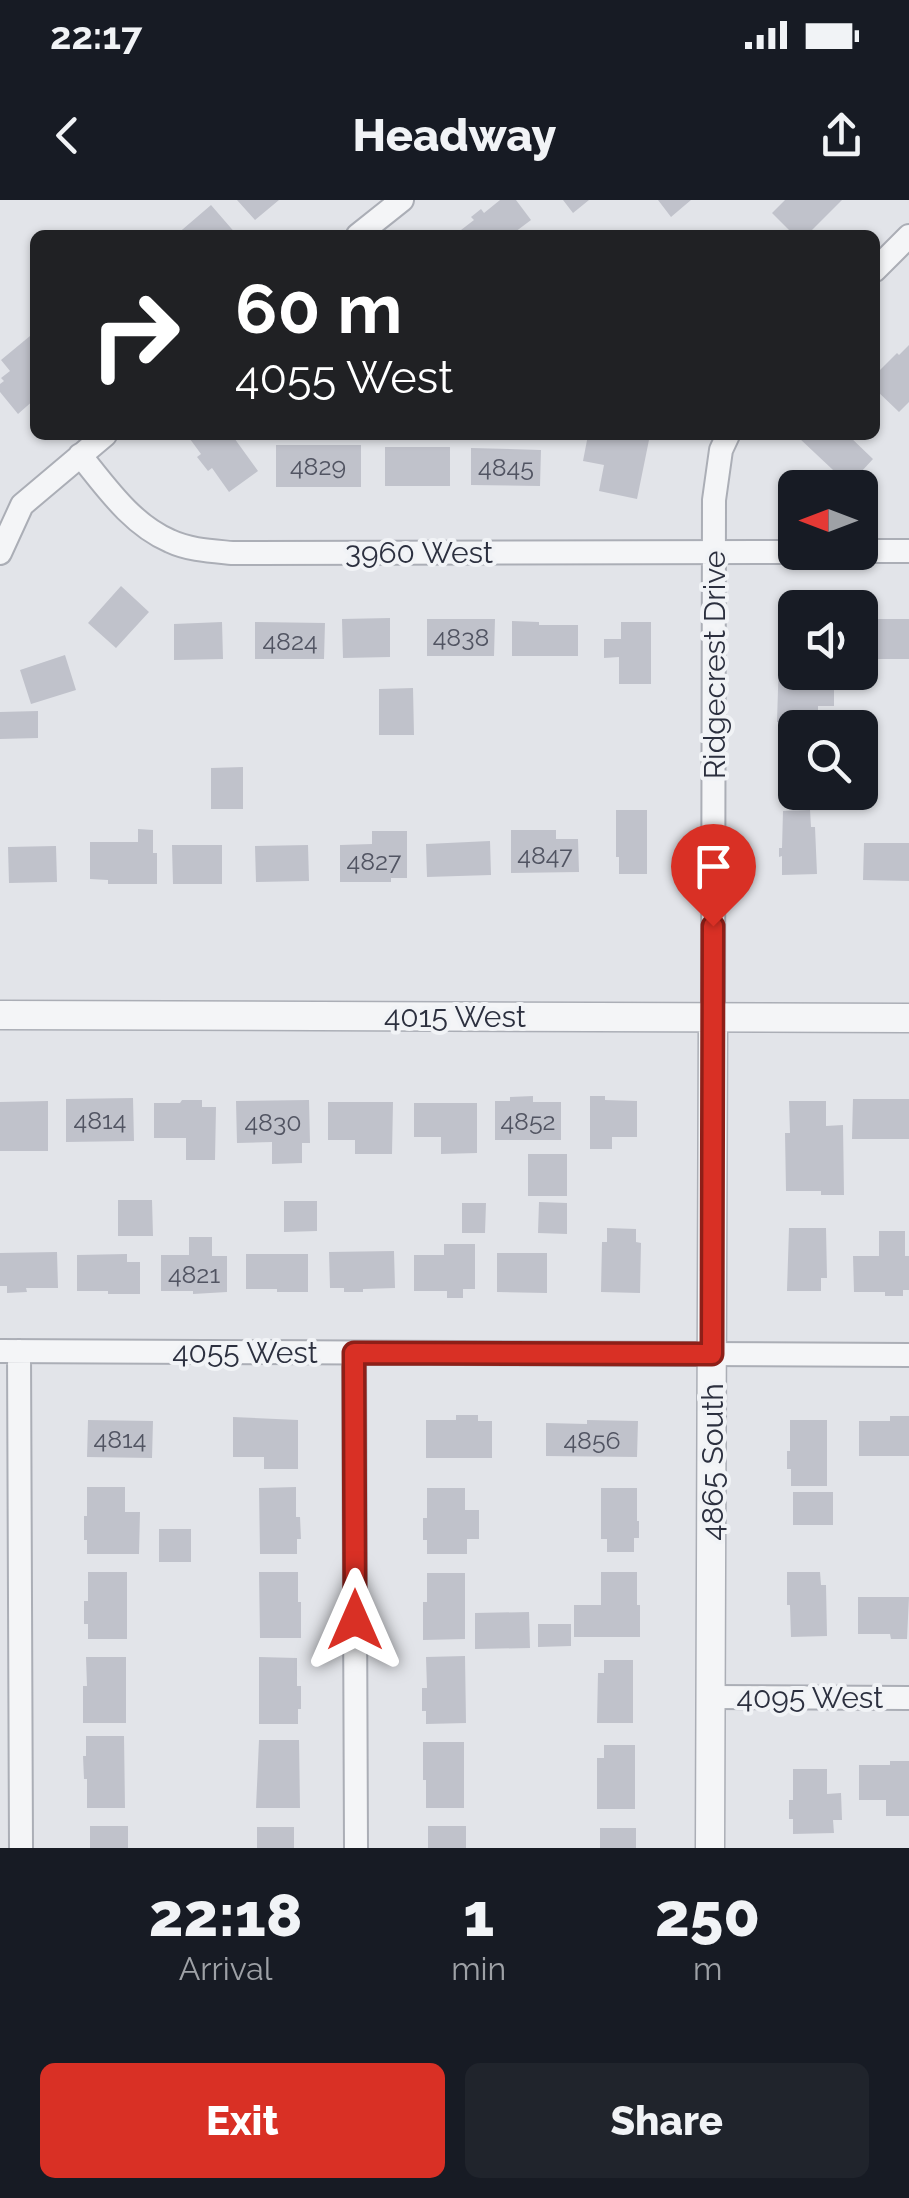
<!DOCTYPE html>
<html lang="en">
<head>
<meta charset="utf-8">
<style>
  body { margin:0; font-family:Raleway,sans-serif; background:#20242c; color:#f1f3f6; height:100vh; display:flex; flex-direction:column; font-size:38px; white-space:nowrap }
  * { box-sizing:border-box; margin:0 }
  p { font-size:32px; color:#9ea1a6 }
  .icon { flex:none; width:55px; height:55px; fill:none; stroke:currentColor; stroke-width:2; stroke-linecap:round; stroke-linejoin:round }
  .map { position:relative; height:1648px; overflow:hidden }
  .drawer { display:flex; flex-direction:column; background:#171b24; flex:1 }
  .drawer>* { flex:none }
  .top-card { position:absolute; left:30px; top:30px; width:850px; height:210px; border-radius:15px; box-shadow:0 2px 8px #0004; background:#202124; color:#fff; overflow:hidden }
  .needle { width:65px; rotate:270deg }
  .fabs { position:absolute; left:778px; top:270px; display:grid; gap:20px }
  .fabs a { display:grid; place-items:center; width:100px; height:100px; border-radius:15px; background:#171b24; box-shadow:0 2px 8px #0004; font-size:50px }
  .pin { position:absolute; display:grid; place-items:center; width:85px; height:85px; color:#fff; margin:-102px -42px; border-radius:50% 50% 50% 0; rotate:-45deg; box-shadow:0 0 10px #0007 }
  .pin .icon { rotate:45deg }
  .me { position:absolute; width:110px; margin:-55px; rotate:0deg; stroke-linejoin:round; filter:drop-shadow(0 0 8px #0008) }
  .turn { display:flex; align-items:center; gap:35px; height:210px; padding:0 40px; font-size:45px }
  .turn .icon { width:130px; height:130px; stroke-width:2.5 }
  .turn b { display:block; font-size:70px; line-height:85px }
  .eta { display:flex; justify-content:space-evenly; align-items:center; height:170px; text-align:center }
  .eta b { font-size:60px; font-weight:800; line-height:70px }
  .action { display:flex; gap:20px; margin-top:auto; padding:20px 40px }
  .action a { flex:1; height:115px; border-radius:15px; background:#d93025; color:#fff; font-size:40px; font-weight:800; line-height:115px; text-align:center }
  .action a+a { background:#20242c; color:#f1f3f6 }
  .status { display:flex; justify-content:space-between; align-items:center; height:70px; padding:0 50px; background:#171b24; direction:ltr }
  .status svg { height:28px; fill:currentColor }
  header { display:flex; justify-content:space-between; align-items:center; height:130px; padding:0 40px; background:#171b24; font-size:45px; font-weight:800 }
  .map>svg:first-child { display:block }
</style>
</head>
<body>
<div class="status"><b>22:17</b><svg viewBox="0 0 49 12"><path d="M0 12V9h3v3zM5 12V6h3v6zM10 12V3h3v9zM15 12V0h3v12zM26 1h20v11H26zM47 4h2v5h-2z"/></svg></div>
<header><svg class="icon" aria-label="back" viewBox="0 0 24 24"><path d="M15 5l-7 7 7 7"/></svg>Headway<svg class="icon" aria-label="share" viewBox="0 0 24 24"><path d="M12 15V3M7 8l5-5 5 5M5 13v7h14v-7"/></svg></header>
<div class="map">
<svg width="909" height="1648" viewBox="0 0 909 1648">
  <rect width="100%" height="100%" fill="#e2e4e9"/>
  <path fill="#c0c2cb" d="M 237,0 L 279,0 L 255,20 Z
    M 500,0 L 516,0 L 531,20 L 511,35 L 464,35 L 461,30 L 474,20 L 471,17 L 481,9 L 484,13 Z
    M 563,0 L 589,0 L 573,13 Z
    M 658,0 L 691,0 L 671,17 Z
    M 785,0 L 842,0 L 807,35 L 794,35 L 772,13 Z
    M 211,5 L 237,35 L 176,35 Z
    M 30,136 L 35,142 L 35,199 L 18,214 L 0,192 L 0,184 L 4,181 L 1,178 L 10,171 L 1,160 Z
    M 909,145 L 909,202 L 899,212 L 875,189 L 875,175 L 897,153 L 899,155 Z
    M 187,235 L 232,235 L 258,271 L 229,292 L 212,268 L 208,271 L 197,257 L 201,254 Z
    M 588,235 L 650,235 L 637,299 L 599,291 L 604,265 L 583,261 Z
    M 802,235 L 848,235 L 873,259 L 849,285 L 799,238 Z
    M 276,245 L 361,245 L 361,287 L 276,287 Z
    M 385,247 L 450,247 L 450,286 L 385,286 Z
    M 471,248 L 541,250 L 540,286 L 471,285 Z
    M 121,386 L 149,412 L 116,448 L 88,423 Z
    M 390,418 L 390,457 L 343,458 L 342,419 Z
    M 427,419 L 495,419 L 494,456 L 427,456 Z
    M 862,419 L 909,419 L 909,459 L 862,459 Z
    M 512,421 L 539,422 L 539,425 L 578,425 L 578,456 L 512,456 Z
    M 222,422 L 223,459 L 174,460 L 174,424 Z
    M 255,422 L 325,423 L 324,459 L 255,459 Z
    M 621,422 L 651,422 L 651,484 L 619,484 L 619,457 L 604,458 L 604,439 L 621,439 Z
    M 780,425 L 795,425 L 795,472 L 817,472 L 817,477 L 834,477 L 834,506 L 818,506 L 818,522 L 777,522 Z
    M 65,455 L 76,490 L 31,504 L 20,470 Z
    M 413,488 L 414,535 L 379,535 L 379,489 Z
    M 38,511 L 38,538 L 0,539 L 0,512 Z
    M 243,567 L 243,609 L 211,609 L 211,568 Z
    M 616,610 L 647,610 L 647,674 L 619,674 L 619,657 L 616,657 Z
    M 810,610 L 811,627 L 815,627 L 817,674 L 782,675 L 782,656 L 779,657 L 779,648 L 782,648 L 783,611 Z
    M 138,629 L 153,630 L 153,653 L 157,653 L 157,684 L 108,684 L 108,680 L 90,679 L 90,642 L 138,642 Z
    M 511,630 L 556,630 L 556,639 L 578,639 L 579,672 L 511,673 Z
    M 372,631 L 407,631 L 407,678 L 391,678 L 391,682 L 340,682 L 340,645 L 372,644 Z
    M 490,641 L 491,675 L 427,677 L 426,644 Z
    M 864,643 L 909,643 L 909,681 L 863,680 Z
    M 172,645 L 222,645 L 222,684 L 173,684 Z
    M 308,645 L 309,681 L 256,682 L 255,646 Z
    M 56,646 L 57,682 L 9,683 L 8,647 Z
    M 533,896 L 533,902 L 561,902 L 561,940 L 495,940 L 495,901 L 510,901 L 510,897 Z
    M 590,896 L 605,896 L 605,900 L 637,901 L 637,937 L 612,937 L 612,949 L 590,949 Z
    M 133,898 L 134,941 L 66,942 L 66,899 Z
    M 853,899 L 909,899 L 909,939 L 852,939 Z
    M 182,900 L 202,900 L 202,907 L 216,907 L 215,960 L 186,960 L 186,938 L 154,938 L 154,903 L 180,903 Z
    M 309,900 L 310,943 L 302,943 L 302,963 L 272,964 L 272,942 L 237,943 L 236,901 Z
    M 48,901 L 48,951 L 0,951 L 0,902 Z
    M 789,901 L 826,901 L 826,926 L 843,925 L 844,995 L 821,995 L 821,991 L 786,991 L 785,933 L 790,933 Z
    M 328,902 L 393,902 L 392,954 L 355,954 L 355,940 L 328,940 Z
    M 414,903 L 477,903 L 477,953 L 441,954 L 441,937 L 414,937 Z
    M 528,954 L 567,954 L 567,996 L 528,996 Z
    M 118,1000 L 152,1000 L 153,1036 L 118,1036 Z
    M 284,1001 L 317,1001 L 317,1031 L 284,1032 Z
    M 539,1002 L 567,1003 L 567,1034 L 538,1033 Z
    M 462,1003 L 486,1003 L 485,1033 L 462,1033 Z
    M 607,1028 L 636,1029 L 636,1042 L 641,1043 L 640,1093 L 601,1092 L 602,1042 L 607,1042 Z
    M 789,1028 L 826,1028 L 827,1078 L 821,1078 L 821,1091 L 787,1091 Z
    M 879,1031 L 905,1031 L 905,1056 L 909,1056 L 909,1090 L 903,1090 L 903,1096 L 885,1096 L 885,1092 L 854,1092 L 853,1056 L 879,1056 Z
    M 189,1037 L 212,1037 L 212,1056 L 227,1056 L 227,1092 L 193,1094 L 193,1091 L 161,1091 L 161,1055 L 189,1055 Z
    M 444,1044 L 475,1044 L 475,1089 L 463,1089 L 463,1098 L 447,1098 L 447,1091 L 414,1091 L 414,1055 L 444,1055 Z
    M 394,1051 L 395,1088 L 363,1089 L 363,1092 L 344,1092 L 344,1088 L 330,1088 L 329,1052 Z
    M 57,1052 L 58,1088 L 26,1088 L 27,1092 L 7,1093 L 7,1086 L 0,1086 L 0,1053 Z
    M 497,1053 L 547,1053 L 547,1093 L 497,1092 Z
    M 127,1054 L 127,1062 L 140,1062 L 140,1094 L 108,1094 L 108,1091 L 77,1091 L 77,1055 Z
    M 246,1054 L 308,1054 L 308,1092 L 277,1092 L 277,1089 L 246,1089 Z
    M 456,1215 L 478,1215 L 478,1221 L 492,1221 L 492,1258 L 426,1258 L 426,1220 L 456,1220 Z
    M 890,1216 L 909,1216 L 909,1256 L 859,1256 L 859,1221 L 890,1221 Z
    M 233,1217 L 298,1220 L 298,1269 L 264,1269 L 264,1257 L 233,1257 Z
    M 88,1220 L 153,1221 L 152,1258 L 87,1257 Z
    M 587,1220 L 638,1221 L 637,1257 L 546,1256 L 546,1223 L 587,1224 Z
    M 790,1220 L 827,1220 L 827,1286 L 791,1286 L 791,1269 L 787,1269 L 787,1251 L 790,1251 Z
    M 87,1287 L 125,1287 L 125,1312 L 140,1312 L 139,1354 L 87,1354 L 87,1340 L 84,1340 L 84,1316 L 87,1316 Z
    M 296,1287 L 296,1317 L 300,1317 L 301,1339 L 297,1339 L 297,1354 L 260,1354 L 259,1288 Z
    M 427,1288 L 465,1288 L 465,1310 L 479,1310 L 479,1339 L 467,1339 L 467,1354 L 427,1354 L 427,1340 L 423,1340 L 423,1318 L 427,1318 Z
    M 601,1288 L 637,1288 L 637,1321 L 639,1321 L 639,1338 L 634,1338 L 634,1352 L 607,1352 L 607,1339 L 601,1339 Z
    M 793,1292 L 833,1292 L 833,1325 L 793,1325 Z
    M 159,1329 L 191,1329 L 191,1362 L 159,1362 Z
    M 88,1372 L 127,1372 L 127,1439 L 88,1439 L 88,1424 L 84,1424 L 84,1401 L 88,1401 Z
    M 259,1372 L 298,1372 L 298,1402 L 301,1402 L 301,1438 L 260,1438 Z
    M 601,1372 L 637,1372 L 637,1405 L 640,1405 L 640,1437 L 574,1437 L 574,1405 L 601,1405 Z
    M 787,1372 L 820,1372 L 821,1385 L 826,1385 L 827,1436 L 791,1437 L 790,1405 L 787,1405 Z
    M 427,1373 L 465,1373 L 465,1439 L 423,1440 L 423,1402 L 427,1402 Z
    M 858,1397 L 909,1397 L 907,1439 L 891,1439 L 890,1434 L 858,1434 Z
    M 529,1412 L 530,1448 L 475,1449 L 475,1413 Z
    M 538,1424 L 571,1424 L 571,1446 L 538,1447 Z
    M 465,1456 L 466,1523 L 426,1524 L 426,1511 L 422,1511 L 422,1488 L 427,1488 L 426,1457 Z
    M 86,1457 L 126,1457 L 126,1523 L 83,1523 L 83,1486 L 87,1486 Z
    M 259,1457 L 297,1458 L 297,1486 L 301,1486 L 301,1509 L 298,1509 L 298,1524 L 259,1524 Z
    M 604,1460 L 633,1460 L 633,1523 L 597,1523 L 598,1473 L 604,1473 Z
    M 86,1536 L 124,1536 L 125,1608 L 87,1608 L 87,1579 L 84,1579 L 83,1556 L 86,1556 Z
    M 259,1540 L 299,1540 L 300,1608 L 256,1608 Z
    M 423,1542 L 464,1542 L 464,1608 L 426,1608 L 426,1580 L 423,1580 Z
    M 604,1545 L 635,1545 L 635,1609 L 597,1609 L 597,1558 L 604,1558 Z
    M 890,1561 L 909,1561 L 909,1616 L 886,1616 L 886,1600 L 859,1600 L 859,1565 L 890,1565 Z
    M 793,1569 L 827,1569 L 827,1594 L 841,1593 L 842,1620 L 833,1620 L 834,1633 L 793,1634 L 793,1619 L 789,1619 L 789,1600 L 793,1600 Z
    M 90,1626 L 128,1626 L 128,1648 L 90,1648 Z
    M 428,1626 L 466,1626 L 466,1648 L 428,1648 Z
    M 257,1627 L 294,1627 L 294,1648 L 257,1648 Z
    M 600,1628 L 636,1628 L 636,1648 L 600,1648 Z"/>
  <g fill="none" stroke-linecap="round" stroke-linejoin="round">
    <defs>
      <path id="minor" d="M 358,35 L 402,0
        M 875,70 L 909,36
        M 80,255 C 106,287 131,324 170,341 C 189,350 211,351 232,353 L 795,352
        M 860,351 L 909,351
        M 0,353 L 22,305 L 105,235
        M 713,817 L 714,300 L 721,250 L 728,235
        M 0,1151 L 909,1155
        M 19,1151 L 21,1648
        M 354,1153 L 356,1648
        M 710,1497 L 909,1498"/>
      <path id="tertiary" d="M 0,815 L 909,818
        M 710,1648 L 713,817"/>
    </defs>
    <use href="#minor" stroke="#abaeb6" stroke-width="26"/>
    <use href="#tertiary" stroke="#abaeb6" stroke-width="31"/>
    <use href="#minor" stroke="#f4f5f7" stroke-width="22"/>
    <use href="#tertiary" stroke="#f4f5f7" stroke-width="28"/>
  </g>
  <g fill="none" stroke-linecap="round" stroke-linejoin="round">
    <defs>
      <path id="route" d="M 355,1420 L 354,1153 L 712,1154 L 713,726"/>
    </defs>
    <use href="#route" stroke="#8d1f18" stroke-width="25"/>
    <use href="#route" stroke="#d93025" stroke-width="18"/>
  </g>
  <g text-anchor="middle" dominant-baseline="central" stroke-width="8" stroke-linejoin="round" paint-order="stroke">
    <g font-size="25" fill="#515462">
      <text x="318" y="266">4829</text>
      <text x="506" y="267">4845</text>
      <text x="461" y="437">4838</text>
      <text x="290" y="441">4824</text>
      <text x="545" y="655">4847</text>
      <text x="374" y="661">4827</text>
      <text x="100" y="920">4814</text>
      <text x="528" y="921">4852</text>
      <text x="273" y="922">4830</text>
      <text x="194" y="1074">4821</text>
      <text x="120" y="1239">4814</text>
      <text x="592" y="1240">4856</text>
    </g>
    <g font-size="30" fill="#2c303f" stroke="#f1f3f6">
      <text x="419" y="352">3960 West</text>
      <text transform="translate(714 465) rotate(-90)">Ridgecrest Drive</text>
      <text x="455" y="816">4015 West</text>
      <text x="245" y="1152">4055 West</text>
      <text transform="translate(712 1262) rotate(-90)">4865 South</text>
      <text x="810" y="1497">4095 West</text>
    </g>
  </g>
</svg>
<div class="fabs">
<a><svg class="needle" viewBox="-14 -14 28 28"><path d="M0-13l5 13h-10z" fill="#e53935"/><path d="M0 13l5-13h-10z" fill="#9ea1a6"/></svg></a>
<a><svg class="icon" aria-label="sound" viewBox="0 0 24 24"><path d="M4 9h4l5-4v14l-5-4H4zM17 9q2 3 0 6"/></svg></a>
<a><svg class="icon" aria-label="search" viewBox="0 0 24 24"><circle cx="10" cy="10" r="6"/><path d="M15 15l6 6"/></svg></a>
</div>
<div class="pin" style="left:713px;top:726px;background:#d93025"><svg class="icon" aria-label="arrive" viewBox="0 0 24 24"><path d="M6 21V4h12l-3 4 3 4H6"/></svg></div>
<svg class="me" style="left:355px;top:1420px" viewBox="-20 -20 40 40"><path d="M0-17L14 15 0 8-14 15z" fill="#d93025" stroke="#fff" stroke-width="4"/></svg>
<div class="top-card">
<div class="turn"><svg class="icon" aria-label="right" viewBox="0 0 24 24"><path d="M7 20v-9h11M14 6l5 5-5 5"/></svg><div><b>60 m</b>4055 West</div></div>
</div>
</div>
<section class="drawer">
<div class="eta">
<div><b>22:18</b><p>Arrival</p></div>
<div><b>1</b><p>min</p></div>
<div><b>250</b><p>m</p></div>
</div>
<div class="action"><a>Exit</a><a>Share</a></div>
</section>
</body>
</html>
